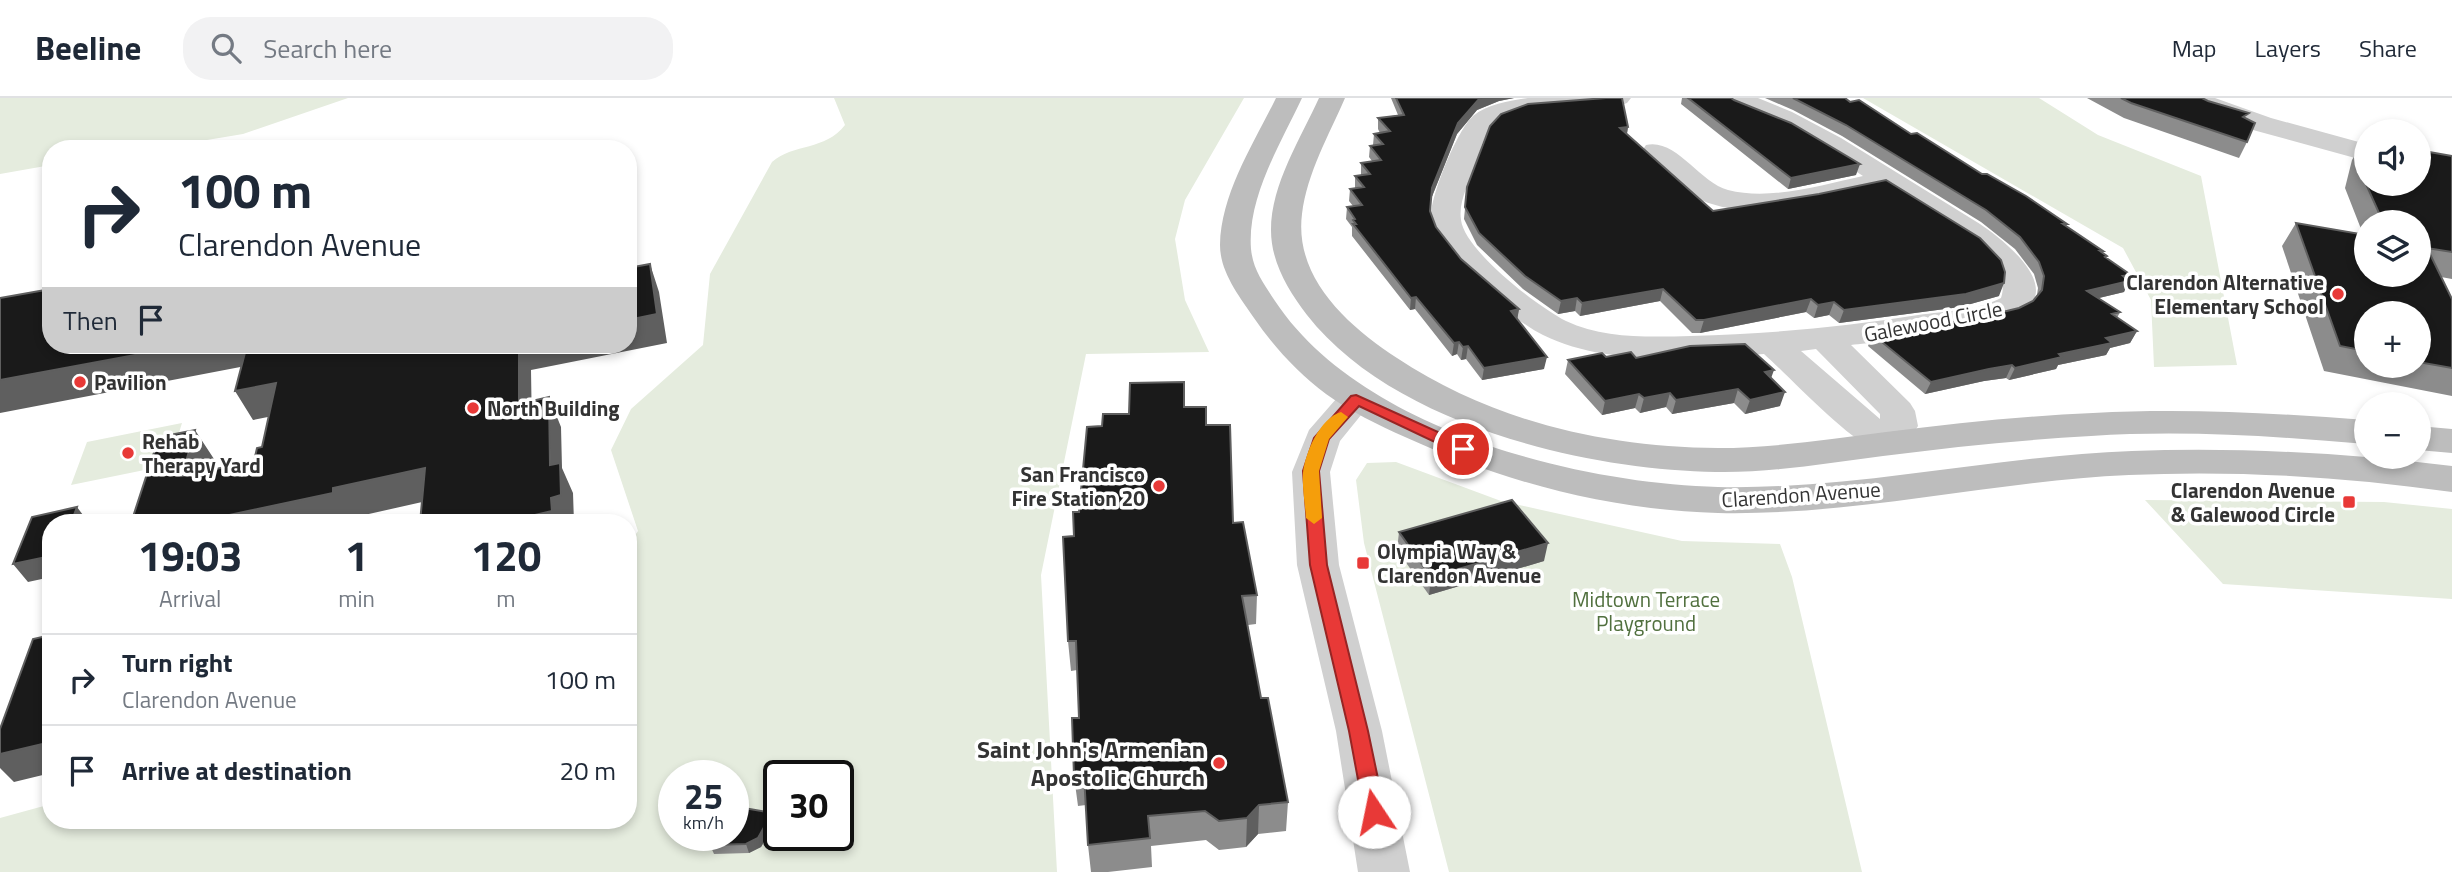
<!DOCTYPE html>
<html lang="en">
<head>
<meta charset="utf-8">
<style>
  body { margin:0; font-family:"Titillium Web",sans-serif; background:#f2f2f3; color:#1f2937; height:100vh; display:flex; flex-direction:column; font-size:26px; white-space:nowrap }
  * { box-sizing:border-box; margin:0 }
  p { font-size:23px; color:#747a83 }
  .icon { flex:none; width:38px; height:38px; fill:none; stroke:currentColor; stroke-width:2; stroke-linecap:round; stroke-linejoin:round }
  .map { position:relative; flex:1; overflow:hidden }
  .side { position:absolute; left:42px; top:416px; width:595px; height:315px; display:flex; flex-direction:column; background:#fff; border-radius:28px; box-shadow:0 4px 10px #0003 }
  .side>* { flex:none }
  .hud { position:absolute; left:42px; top:42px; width:595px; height:214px; border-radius:28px; box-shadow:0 4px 10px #0003; background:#fff; color:#1f2937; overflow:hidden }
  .controls { position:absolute; left:2354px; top:21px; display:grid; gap:14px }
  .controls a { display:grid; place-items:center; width:77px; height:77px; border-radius:50%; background:#fff; box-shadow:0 4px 10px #0003; font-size:35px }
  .speed { position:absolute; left:658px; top:662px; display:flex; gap:14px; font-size:35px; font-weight:700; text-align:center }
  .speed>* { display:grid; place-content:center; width:91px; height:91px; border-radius:50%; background:#fff; box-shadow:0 4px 10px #0003; line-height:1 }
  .speed small { font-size:18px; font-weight:400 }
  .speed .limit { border:4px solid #111; border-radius:10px; background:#fff; color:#111 }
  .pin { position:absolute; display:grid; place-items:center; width:60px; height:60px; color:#fff; margin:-30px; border:4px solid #fff; border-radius:50%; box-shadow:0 2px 7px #0007 }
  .me { position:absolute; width:77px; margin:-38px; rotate:349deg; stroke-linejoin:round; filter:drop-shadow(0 0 5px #0008) }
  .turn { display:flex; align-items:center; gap:24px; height:147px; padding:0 21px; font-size:32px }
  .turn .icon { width:91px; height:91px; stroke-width:2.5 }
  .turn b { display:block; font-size:49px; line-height:60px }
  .then { display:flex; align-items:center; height:66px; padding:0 21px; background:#0003; gap:14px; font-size:26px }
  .eta { display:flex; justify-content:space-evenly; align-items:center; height:119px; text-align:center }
  .eta b { font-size:42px; font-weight:700; line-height:49px }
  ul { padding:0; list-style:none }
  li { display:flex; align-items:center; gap:21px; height:91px; padding:0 21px; border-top:2px solid #e0e1e3 }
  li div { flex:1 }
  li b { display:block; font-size:26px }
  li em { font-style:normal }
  header { display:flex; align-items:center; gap:42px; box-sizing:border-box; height:98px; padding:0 35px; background:#fff; border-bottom:2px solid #e0e1e3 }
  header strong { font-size:33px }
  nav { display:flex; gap:38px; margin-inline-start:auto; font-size:24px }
  .search { width:490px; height:63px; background:#f2f2f3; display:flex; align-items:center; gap:18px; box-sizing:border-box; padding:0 24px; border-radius:28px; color:#747a83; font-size:26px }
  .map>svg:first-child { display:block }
</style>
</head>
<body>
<header>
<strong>Beeline</strong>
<div class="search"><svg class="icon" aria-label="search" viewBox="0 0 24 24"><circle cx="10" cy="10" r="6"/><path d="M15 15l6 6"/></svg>Search here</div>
<nav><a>Map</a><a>Layers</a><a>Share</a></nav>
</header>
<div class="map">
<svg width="2452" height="774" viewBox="0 0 2452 774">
  <rect width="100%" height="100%" fill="#fff"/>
  <path fill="#e5ecde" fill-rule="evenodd" d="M 0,0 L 348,0 L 243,36 L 153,51 L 51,51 L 51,67 L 0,76 Z
    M 834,0 L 1244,0 L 1185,102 L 1175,141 L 1185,202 L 1209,254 L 1086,256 L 1041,477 L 1057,774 L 0,774 L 0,720 L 51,706 L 51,723 L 628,723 L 628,447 L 638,433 L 611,352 L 631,311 L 703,247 L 710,176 L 772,64 C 794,45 825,53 845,27 ZM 674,677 L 733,677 L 733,737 L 674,737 ZM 779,677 L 838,677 L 838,737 L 779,737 Z
    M 1863,0 L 2039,0 L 2098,37 L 2201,78 L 2237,267 L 2154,269 L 2151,202 L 2123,150 Z
    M 182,325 L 169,367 L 71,387 L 87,344 Z
    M 1396,364 L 1501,403 L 1682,443 L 1780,446 L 1792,479 L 1862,774 L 1449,774 L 1364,445 L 1356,382 L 1367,365 Z
    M 2145,402 L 2384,404 L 2452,411 L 2452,501 L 2223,486 Z"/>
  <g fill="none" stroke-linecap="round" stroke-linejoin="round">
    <path fill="#d0d0d0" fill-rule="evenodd" d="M 1528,0 L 1631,0 L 1627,5 L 1618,8 C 1580,11 1532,6 1498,25 C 1483,34 1481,51 1476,66 C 1470,83 1458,103 1461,122 C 1465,153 1538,209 1566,223 C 1604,241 1650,239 1691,238 C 1768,236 1843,229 1918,217 C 1946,213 1976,213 2001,200 C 2004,191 2003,182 1998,173 C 1980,143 1913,112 1882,91 C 1826,103 1757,126 1701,102 C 1680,93 1663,74 1646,59 L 1642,53 L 1646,47 C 1676,40 1699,84 1728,92 C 1770,103 1822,87 1863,78 C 1831,57 1798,36 1763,20 C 1750,15 1727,11 1719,0 L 1758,0 L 1792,14 L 1841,40 L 1980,126 C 2002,141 2060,185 2025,213 C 2002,231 1884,243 1851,247 L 1910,305 L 1915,313 L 1918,328 L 1902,353 C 1893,356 1885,358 1876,353 C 1842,336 1793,282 1764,256 C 1693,260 1608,269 1543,237 C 1512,222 1439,159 1431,125 C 1427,105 1457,32 1473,18 C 1487,6 1511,3 1528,0 ZM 1816,251 L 1880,316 L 1880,321 L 1801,253 Z
      M 2178,0 L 2215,0 L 2271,20 L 2366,46 L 2366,63 L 2253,32 L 2182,5 Z
      M 1356,290 L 1369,293 L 1374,301 L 1340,343 L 1330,374 L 1339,467 L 1382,633 L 1410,774 L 1358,774 L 1336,633 L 1297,467 L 1292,374 L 1309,332 L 1343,293 Z"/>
    <path fill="#bdbdbd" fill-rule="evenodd" d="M 1276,0 L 1302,0 C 1281,45 1247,99 1251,151 C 1253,172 1264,186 1275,203 C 1359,330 1573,385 1718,389 C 1857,392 1993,358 2132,353 C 2239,349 2346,355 2452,368 L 2452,394 C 2345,379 2237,372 2129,377 C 1992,383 1856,418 1718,415 C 1609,412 1504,384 1405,339 C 1378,327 1351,314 1326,296 C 1298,275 1274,249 1254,220 C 1239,198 1220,174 1220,147 C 1221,95 1254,45 1276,0 Z
      M 1319,0 L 1345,0 C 1329,37 1307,75 1302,116 C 1294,180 1348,228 1397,260 C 1492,323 1604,349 1718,350 C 1774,350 1830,341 1886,334 C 1955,325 2024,318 2093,315 C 2184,310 2275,315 2366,322 L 2366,346 C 2275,338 2182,332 2091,338 C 2021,342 1952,349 1883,358 C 1828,365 1772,375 1716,374 C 1584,372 1392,326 1307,217 C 1288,192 1271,164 1271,132 C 1271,86 1301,40 1319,0 Z
      M 2418,328 L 2452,331 L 2452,355 L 2418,352 Z"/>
  </g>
  <path fill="#8c8c8c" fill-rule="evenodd" d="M 1391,0 L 1514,0 L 1499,3 L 1477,12 L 1457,36 L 1431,101 L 1430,113 L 1436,129 L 1461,161 L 1519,211 L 1517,221 L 1544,271 L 1482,282 L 1466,261 L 1461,262 L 1457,256 L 1452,258 L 1415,211 L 1410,212 L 1352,138 L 1352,129 L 1346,121 L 1347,109 L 1353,108 L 1349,103 L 1350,91 L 1355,90 L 1355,78 L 1361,77 L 1361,65 L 1372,63 L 1369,59 L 1370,48 L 1373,47 L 1374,36 L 1380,35 L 1378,31 L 1378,20 L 1398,17 Z
    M 1682,0 L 1731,0 L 1856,77 L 1788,91 L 1681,6 Z
    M 1765,0 L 1845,0 L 1982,76 L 2067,126 L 2066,128 L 2102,154 L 2107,160 L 2131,177 L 2124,194 L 2099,200 L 2120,214 L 2117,220 L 2137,233 L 2130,245 L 2110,250 L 2106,257 L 2058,267 L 2056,271 L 2009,282 L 2006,280 L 1984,283 L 1925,296 L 1868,248 L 1872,236 L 1974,221 L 2019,210 L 2033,203 L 2037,197 L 2038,190 L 2034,176 L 2015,151 L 1981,124 L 1842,38 L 1793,12 Z
    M 2087,0 L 2202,0 L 2246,21 L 2247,44 L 2239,60 L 2124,20 Z
    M 1628,29 L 1627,36 L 1713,113 L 1999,198 L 1960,209 L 1839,225 L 1829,217 L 1814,220 L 1806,214 L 1700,235 L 1692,235 L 1660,203 L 1580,218 L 1575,213 L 1558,216 L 1523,191 L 1477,147 L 1464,121 L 1467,89 Z
    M 2365,40 L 2366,86 L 2452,58 L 2452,181 L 2441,179 L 2452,201 L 2452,298 L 2324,273 L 2282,148 L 2296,125 L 2363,136 L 2345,90 L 2352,62 ZM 2366,124 L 2418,124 L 2366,177 ZM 2366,215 L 2418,215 L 2418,268 L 2366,268 Z
    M 1606,259 L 1771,280 L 1780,308 L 1745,316 L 1734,305 L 1672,316 L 1666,309 L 1640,315 L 1635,310 L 1602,317 L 1565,276 L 1568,262 Z
    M 1185,309 L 1206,327 L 1233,425 L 1257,497 L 1256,526 L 1248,527 L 1261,600 L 1288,704 L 1286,733 L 1258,736 L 1246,749 L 1219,752 L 1206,742 L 1151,748 L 1152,769 L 1108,774 L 1091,774 L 1088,747 L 1086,707 L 1078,708 L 1074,678 L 1079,620 L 1077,572 L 1071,573 L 1068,543 L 1074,438 L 1079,414 L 1102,328 L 1129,316 Z
    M 1399,434 L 1544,463 L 1429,497 L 1397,452 Z
    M 775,724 L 761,749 L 749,755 L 714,756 L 710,747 Z"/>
  <path fill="#5f5f5f" d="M 1481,0 L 1514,0 L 1499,3 L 1477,12 L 1457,36 L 1431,101 L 1432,90 L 1458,25 L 1479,1 Z
    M 1628,29 L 1626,41 L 1620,30 Z
    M 1860,66 L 1856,77 L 1788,91 L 1791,80 Z
    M 650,166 L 659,194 L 667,245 L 531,272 L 532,335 L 519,306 L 519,247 L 628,247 L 628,222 Z
    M 2131,177 L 2124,194 L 2082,204 L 2087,193 L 2123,178 Z
    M 2004,185 L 1999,198 L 1960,209 L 1839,225 L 1844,212 Z
    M 1663,191 L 1660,203 L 1580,218 L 1582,205 Z
    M 1416,199 L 1415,211 L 1410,212 L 1411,200 Z
    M 1577,200 L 1575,213 L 1558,216 L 1561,203 Z
    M 1811,201 L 1806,214 L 1700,235 L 1704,222 Z
    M 1834,204 L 1829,217 L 1814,220 L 1818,207 Z
    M 1519,211 L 1517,223 L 1511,213 Z
    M 2137,233 L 2130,245 L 2110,250 L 2106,257 L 2058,267 L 2056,271 L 2009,282 L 2015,270 L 2106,240 Z
    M 1459,244 L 1457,256 L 1452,258 L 1454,245 Z
    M 189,247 L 257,247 L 266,264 L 0,315 L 0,282 Z
    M 1468,248 L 1466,261 L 1461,262 L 1463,249 Z
    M 1547,259 L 1544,271 L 1482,282 L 1484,270 Z
    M 2012,267 L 2006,280 L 1984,283 L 1925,296 L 1931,284 L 1989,271 Z
    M 1774,272 L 1769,286 L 1765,274 Z
    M 276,285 L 293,314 L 253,322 L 235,293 Z
    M 1738,291 L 1734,305 L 1672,316 L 1676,302 Z
    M 1785,294 L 1780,308 L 1745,316 L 1750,302 Z
    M 1670,295 L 1666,309 L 1640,315 L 1644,300 Z
    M 1639,296 L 1635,310 L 1602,317 L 1605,303 Z
    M 549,299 L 561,329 L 562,370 L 573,395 L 574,425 L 526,425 L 526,419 L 551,400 Z
    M 195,332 L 214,361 L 201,408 L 182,378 Z
    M 425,370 L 440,400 L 351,420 L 350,424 L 192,425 L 333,390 Z
    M 77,409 L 89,425 L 71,425 Z
    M 1548,445 L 1544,463 L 1429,497 L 1431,479 Z
    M 51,458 L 51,479 L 28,484 L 13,466 Z
    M 51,644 L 51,675 L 14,684 L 0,670 L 0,656 Z
    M 1259,707 L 1258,736 L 1246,749 L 1247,720 Z
    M 772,715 L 775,724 L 761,749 L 749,755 L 746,746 Z"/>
  <path fill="#1a1a1a" stroke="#5f5f5f" stroke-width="2" d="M 1396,0 L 1481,0 L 1479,1 L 1458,25 L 1432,90 L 1430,113 L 1436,129 L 1461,161 L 1519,211 L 1511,213 L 1547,259 L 1484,270 L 1468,248 L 1463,249 L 1459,244 L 1454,245 L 1416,199 L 1411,200 L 1353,126 L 1356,126 L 1353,122 L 1355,121 L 1347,109 L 1362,107 L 1350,91 L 1364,89 L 1355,78 L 1370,76 L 1361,65 L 1381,62 L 1370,48 L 1383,46 L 1374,36 L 1390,33 L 1378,20 L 1404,17 Z
    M 1606,0 L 1622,0 L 1628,29 L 1620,30 L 1713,113 L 1819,96 L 1886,82 L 1980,140 L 2001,162 L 2005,174 L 2004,185 L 1966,196 L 1844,212 L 1834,204 L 1818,207 L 1811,201 L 1704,222 L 1696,222 L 1663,191 L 1582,205 L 1577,200 L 1561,203 L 1525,178 L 1479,135 L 1465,109 L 1467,89 L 1490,28 L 1501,16 L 1528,6 Z
    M 1688,0 L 1731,0 L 1734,2 L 1791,25 L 1860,66 L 1791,80 Z
    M 1793,0 L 1845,0 L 1850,4 L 1859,2 L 1911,36 L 1917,35 L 1982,76 L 1987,76 L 2026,98 L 2067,126 L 2063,126 L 2103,153 L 2100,153 L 2107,158 L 2105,159 L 2131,177 L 2123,178 L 2129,183 L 2087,193 L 2120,214 L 2112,216 L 2137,233 L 2106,240 L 2112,245 L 2059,256 L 2062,259 L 2015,270 L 2012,267 L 1989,271 L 1931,284 L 1872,236 L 1974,221 L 2019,210 L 2033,203 L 2042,192 L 2044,178 L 2039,164 L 2020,139 L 1986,112 L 1846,27 Z
    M 2121,0 L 2202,0 L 2208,3 L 2249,15 L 2243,19 L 2255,25 L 2247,44 L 2131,5 Z
    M 2365,40 L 2366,40 L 2366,85 L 2358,67 Z
    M 2418,52 L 2452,58 L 2452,154 L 2427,150 L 2452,201 L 2452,270 L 2418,264 L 2418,215 L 2366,215 L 2366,253 L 2340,248 L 2296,125 L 2366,137 L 2366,177 L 2418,177 L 2418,124 L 2383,124 L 2366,86 L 2418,86 Z
    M 650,166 L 657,216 L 628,222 L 628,170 Z
    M 51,191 L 51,247 L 189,247 L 0,282 L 0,200 Z
    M 1745,246 L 1774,272 L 1765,274 L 1785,294 L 1750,302 L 1738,291 L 1676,302 L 1670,295 L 1644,300 L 1639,296 L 1605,303 L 1568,262 L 1602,255 L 1606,259 L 1631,254 L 1636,260 L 1690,248 Z
    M 247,247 L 519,247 L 519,306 L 549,299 L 550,367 L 560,365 L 561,397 L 551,400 L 552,413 L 526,419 L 526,425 L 420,425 L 425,370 L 333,390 L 333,395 L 192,425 L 131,425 L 159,339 L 195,332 L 182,378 L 254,363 L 257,350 L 262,349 L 276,285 L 235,293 Z
    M 1184,284 L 1184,309 L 1206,309 L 1206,327 L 1230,327 L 1233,425 L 1243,424 L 1257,497 L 1242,498 L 1261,600 L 1268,600 L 1288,704 L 1259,707 L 1247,720 L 1219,723 L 1205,713 L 1148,718 L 1150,740 L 1088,747 L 1084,677 L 1074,678 L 1072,620 L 1079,620 L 1076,543 L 1068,543 L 1063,439 L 1074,438 L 1073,414 L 1079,414 L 1087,329 L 1102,328 L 1103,316 L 1129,316 L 1130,285 Z
    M 1512,402 L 1548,445 L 1431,479 L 1399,434 Z
    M 77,409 L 71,425 L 51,425 L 51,458 L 13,466 L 32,419 Z
    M 51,537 L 51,644 L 0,656 L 0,631 L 33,541 Z
    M 744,710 L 772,715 L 758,740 L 746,746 L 710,747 L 717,737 L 733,737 L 733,717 Z"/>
  <path fill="#e83937" stroke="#972524" stroke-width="2" d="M 1356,297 L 1469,348 L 1471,351 L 1469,355 L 1458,355 L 1359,308 L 1329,341 L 1319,373 L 1327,467 L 1368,633 L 1385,714 L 1382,720 L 1374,722 L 1367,720 L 1364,714 L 1349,633 L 1310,467 L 1303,373 L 1314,340 L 1351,298 Z"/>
  <path fill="#f59e0b" d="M 1341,314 L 1348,319 L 1329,341 L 1319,373 L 1322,420 L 1314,426 L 1306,420 C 1305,406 1302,389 1303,375 C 1305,355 1320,320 1341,314 Z"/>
  <g fill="#e83937" stroke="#fff" stroke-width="2.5">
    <circle cx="2338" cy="196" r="7"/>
    <circle cx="80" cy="284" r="7"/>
    <circle cx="473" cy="310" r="7"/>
    <circle cx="128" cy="355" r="7"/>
    <circle cx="1159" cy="388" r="7"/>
    <rect x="2342" y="397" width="14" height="14" rx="3.5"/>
    <rect x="1356" y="458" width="14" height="14" rx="3.5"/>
    <circle cx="1219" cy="665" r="7"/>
  </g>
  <g text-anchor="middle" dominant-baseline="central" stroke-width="7" stroke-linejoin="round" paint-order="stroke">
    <g font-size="21" font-weight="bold" fill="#333" stroke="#fff" text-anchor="start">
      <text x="2324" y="184" text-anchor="end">Clarendon Alternative<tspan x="2324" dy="24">Elementary School</tspan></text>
      <text x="94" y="284">Pavilion</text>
      <text x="487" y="310">North Building</text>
      <text x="142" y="343">Rehab<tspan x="142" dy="24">Therapy Yard</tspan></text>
      <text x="1145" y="376" text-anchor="end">San Francisco<tspan x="1145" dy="24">Fire Station 20</tspan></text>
      <text x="2335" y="392" text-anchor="end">Clarendon Avenue<tspan x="2335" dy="24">&amp; Galewood Circle</tspan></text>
      <text x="1377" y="453">Olympia Way &amp;<tspan x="1377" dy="24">Clarendon Avenue</tspan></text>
    </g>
    <g font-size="21" fill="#333" stroke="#fff">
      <text transform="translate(1933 223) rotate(-11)">Galewood Circle</text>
      <text transform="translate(1801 396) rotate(-4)">Clarendon Avenue</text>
    </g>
    <g font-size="21" fill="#51703e" stroke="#fff">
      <text x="1646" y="501">Midtown Terrace<tspan x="1646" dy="24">Playground</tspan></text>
    </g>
    <g font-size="24" font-weight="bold" fill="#333" stroke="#fff" text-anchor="end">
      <text x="1205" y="651">Saint John's Armenian<tspan x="1205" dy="28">Apostolic Church</tspan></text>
    </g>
  </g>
</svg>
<div class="controls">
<a><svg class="icon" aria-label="sound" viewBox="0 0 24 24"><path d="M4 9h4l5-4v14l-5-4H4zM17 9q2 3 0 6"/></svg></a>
<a><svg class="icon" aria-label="layers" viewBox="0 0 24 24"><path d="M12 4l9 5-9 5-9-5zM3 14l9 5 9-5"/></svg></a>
<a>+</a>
<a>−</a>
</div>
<div class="speed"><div>25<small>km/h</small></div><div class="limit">30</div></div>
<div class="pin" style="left:1463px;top:351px;background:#d93025"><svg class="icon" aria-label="arrive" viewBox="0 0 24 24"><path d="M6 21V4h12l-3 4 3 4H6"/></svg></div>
<svg class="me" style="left:1374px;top:714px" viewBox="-20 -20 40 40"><circle r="19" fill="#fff"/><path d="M0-13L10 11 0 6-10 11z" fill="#e83937"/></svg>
<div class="hud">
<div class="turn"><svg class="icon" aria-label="right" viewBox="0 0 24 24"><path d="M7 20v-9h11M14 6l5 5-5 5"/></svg><div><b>100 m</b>Clarendon Avenue</div></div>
<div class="then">Then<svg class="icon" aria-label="arrive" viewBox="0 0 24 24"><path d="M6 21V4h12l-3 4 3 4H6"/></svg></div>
</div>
<section class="side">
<div class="eta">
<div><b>19:03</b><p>Arrival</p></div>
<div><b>1</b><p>min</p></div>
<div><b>120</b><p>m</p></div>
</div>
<ul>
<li><svg class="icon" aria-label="right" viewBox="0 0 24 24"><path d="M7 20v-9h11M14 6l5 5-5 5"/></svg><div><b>Turn right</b><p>Clarendon Avenue</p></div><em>100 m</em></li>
<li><svg class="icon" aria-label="arrive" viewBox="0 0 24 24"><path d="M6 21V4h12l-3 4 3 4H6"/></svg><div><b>Arrive at destination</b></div><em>20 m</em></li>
</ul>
</section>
</div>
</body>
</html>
